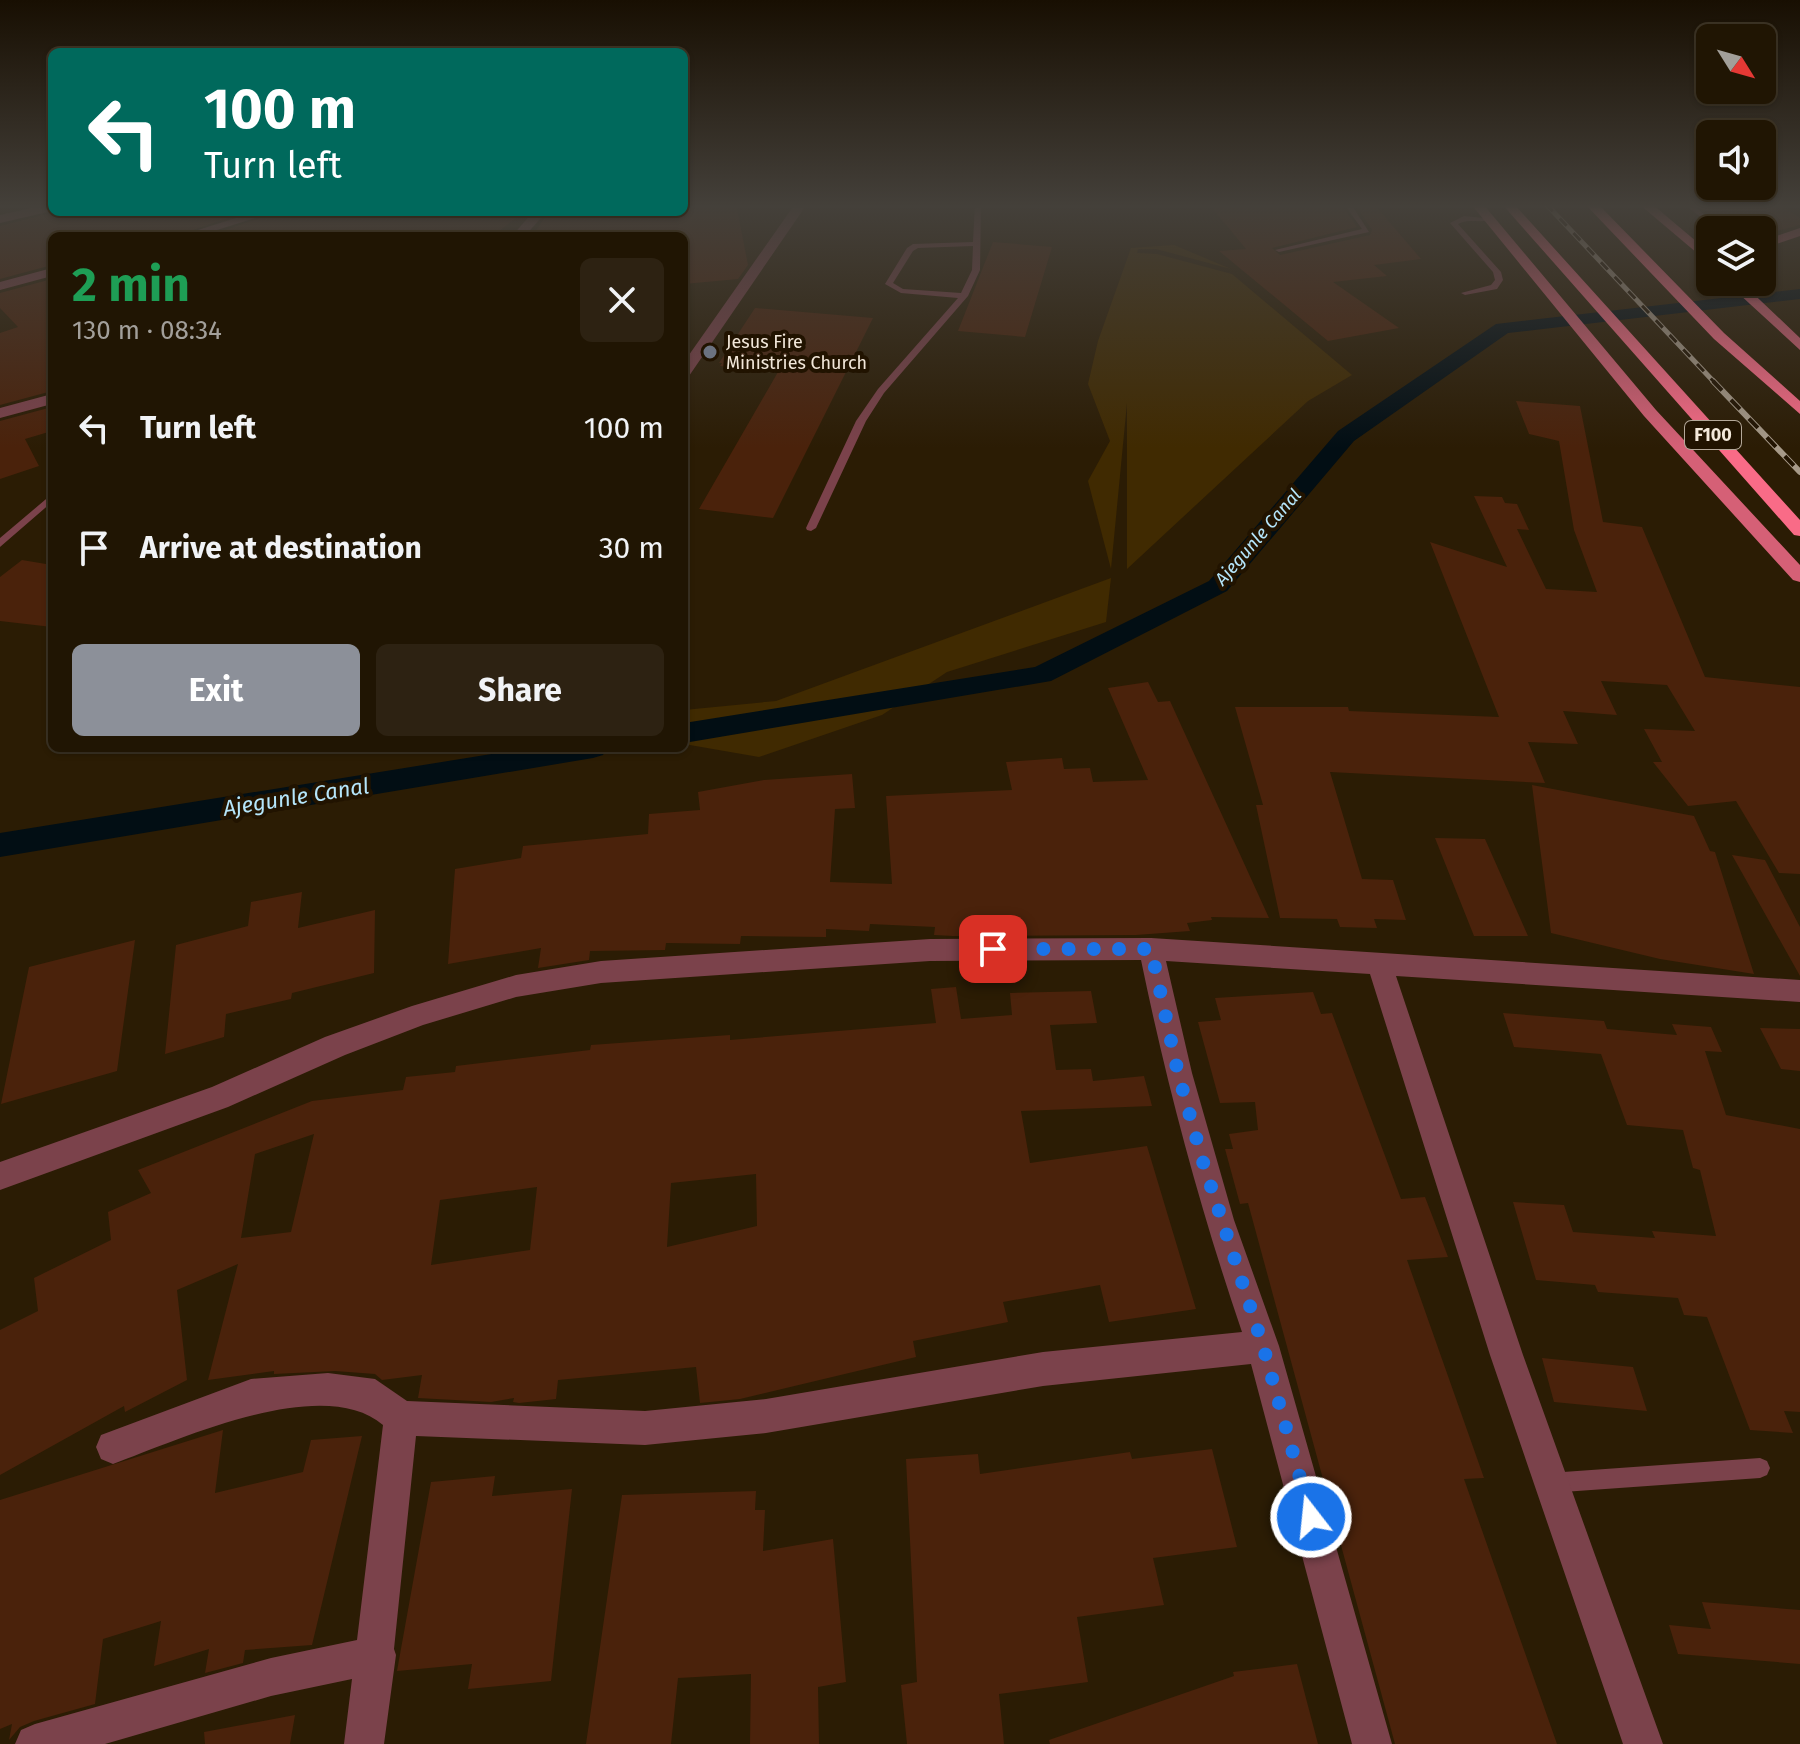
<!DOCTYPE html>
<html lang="en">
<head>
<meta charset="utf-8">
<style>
  body { margin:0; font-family:"Fira Sans",sans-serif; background:#2d2212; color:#f1f3f6; height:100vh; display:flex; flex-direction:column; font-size:30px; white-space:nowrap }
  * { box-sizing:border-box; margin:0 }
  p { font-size:26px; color:#a29f9a }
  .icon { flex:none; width:44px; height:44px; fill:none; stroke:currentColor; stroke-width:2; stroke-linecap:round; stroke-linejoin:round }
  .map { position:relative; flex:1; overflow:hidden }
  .side { position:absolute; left:48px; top:232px; width:640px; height:520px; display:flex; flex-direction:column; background:#201503; border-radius:12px; box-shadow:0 2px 6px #0004,0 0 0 2px #3d3425 }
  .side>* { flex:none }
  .top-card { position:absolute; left:48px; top:48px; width:640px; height:168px; border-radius:12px; box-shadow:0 2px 6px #0004,0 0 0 2px #3d3425; background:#00695c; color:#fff; overflow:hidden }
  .needle { width:52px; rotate:127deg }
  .fabs { position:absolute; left:1696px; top:24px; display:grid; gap:16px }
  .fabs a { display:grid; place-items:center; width:80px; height:80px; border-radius:12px; background:#201503; box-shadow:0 2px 6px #0004,0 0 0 2px #3d3425; font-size:40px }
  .pin { position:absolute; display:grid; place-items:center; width:68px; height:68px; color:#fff; margin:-34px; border-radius:16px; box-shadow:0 4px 12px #0006 }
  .me { position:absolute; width:88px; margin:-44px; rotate:344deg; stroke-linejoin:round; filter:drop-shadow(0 0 6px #0008) }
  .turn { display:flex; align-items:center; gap:28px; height:168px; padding:0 24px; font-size:36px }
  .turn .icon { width:104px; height:104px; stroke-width:2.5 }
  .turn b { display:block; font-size:56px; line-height:68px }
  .round { display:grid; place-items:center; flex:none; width:84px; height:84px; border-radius:12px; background:#2d2212 }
  .head { display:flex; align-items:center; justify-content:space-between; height:136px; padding:0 24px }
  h1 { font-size:48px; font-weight:700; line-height:60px; color:#1e9e55 }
  .button { display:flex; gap:16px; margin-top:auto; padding:16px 24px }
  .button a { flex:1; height:92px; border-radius:12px; background:#8c9099; color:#fff; font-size:32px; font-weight:700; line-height:92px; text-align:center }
  .button a+a { background:#2d2212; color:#f1f3f6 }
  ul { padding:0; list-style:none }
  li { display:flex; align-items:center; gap:24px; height:120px; padding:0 24px }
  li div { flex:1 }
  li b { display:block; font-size:30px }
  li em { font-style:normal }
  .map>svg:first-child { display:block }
</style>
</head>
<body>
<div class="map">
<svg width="1800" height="1744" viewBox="0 0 1800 1744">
  <rect width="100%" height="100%" fill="#2b1c04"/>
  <path fill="#402a01" d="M 1174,245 L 1231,269 L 1156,249 L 1138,249 L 1137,253 L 1157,254 L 1232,274 L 1352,375 L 1308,401 L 1127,569 L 1127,403 L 1111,569 L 1088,481 L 1110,441 L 1088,384 L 1098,341 L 1131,248 Z
    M 1111,578 L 1106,622 L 947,672 L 882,715 L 759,757 L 684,744 L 684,710 L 776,701 Z"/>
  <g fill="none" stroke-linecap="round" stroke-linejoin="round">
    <path fill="#020e14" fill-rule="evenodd" d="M 1800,289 L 1800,299 L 1508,333 L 1354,441 L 1227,591 L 1051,681 L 684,743 L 684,723 L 1035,667 L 1209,581 L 1338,431 L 1496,324 Z
      M 529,748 L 607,748 L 603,755 L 593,758 L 0,857 L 0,833 Z"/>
  </g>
  <path fill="#4a220b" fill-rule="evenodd" d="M 684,204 L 736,204 L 748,265 L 738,279 L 684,284 L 684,236 L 532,236 L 549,212 L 684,212 Z
    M 1209,204 L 1341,204 L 1357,227 L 1272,248 L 1280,255 L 1370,235 L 1372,230 L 1355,204 L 1374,204 L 1421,259 L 1374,265 L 1387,276 L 1333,282 L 1399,328 L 1328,341 L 1219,251 L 1246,249 Z
    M 1697,204 L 1779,204 L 1800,218 L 1800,225 L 1762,235 L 1762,230 L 1729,230 Z
    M 55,212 L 245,212 L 176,236 L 91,236 L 85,231 L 52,236 L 52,265 L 0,279 L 0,226 Z
    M 277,212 L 523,212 L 493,236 L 208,236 Z
    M 993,242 L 1052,247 L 1025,337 L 958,331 Z
    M 52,279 L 52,391 L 0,405 L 0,333 L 18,327 L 0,308 L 0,293 Z
    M 755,308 L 873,318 L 773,518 L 699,509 L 778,372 L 720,366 L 722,363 L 719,363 Z
    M 1516,401 L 1580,406 L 1603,522 L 1642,527 L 1705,677 L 1800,687 L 1800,874 L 1779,873 L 1736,801 L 1688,806 L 1653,762 L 1662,762 L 1644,729 L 1695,731 L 1667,685 L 1601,681 L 1617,715 L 1563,711 L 1578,744 L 1528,742 L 1545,783 L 1330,772 L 1362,879 L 1393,880 L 1406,920 L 1374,919 L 1377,928 L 1340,927 L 1337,919 L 1280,918 L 1256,805 L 1263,805 L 1235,707 L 1348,707 L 1349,711 L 1499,717 L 1430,542 L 1507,567 L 1474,496 L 1502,497 L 1505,503 L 1517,504 L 1529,530 L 1517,529 L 1546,589 L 1597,592 L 1574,530 L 1559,441 L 1529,434 Z
    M 52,407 L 52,431 L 25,439 L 39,466 L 0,479 L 0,421 Z
    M 22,560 L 52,565 L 52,627 L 0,621 L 0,577 Z
    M 1148,682 L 1158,702 L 1170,701 L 1269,918 L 1211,917 L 1212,920 L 1187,923 L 1190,931 L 1136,935 L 953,936 L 934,935 L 935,927 L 870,924 L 869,931 L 826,929 L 826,937 L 741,936 L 740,944 L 666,943 L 665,950 L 590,951 L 589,960 L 538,968 L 541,948 L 448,964 L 455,869 L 521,858 L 523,846 L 648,834 L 649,814 L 700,810 L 698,792 L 764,780 L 852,774 L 855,808 L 835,809 L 830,882 L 892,884 L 886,796 L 1012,790 L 1006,762 L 1062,758 L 1064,769 L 1090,768 L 1093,782 L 1148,780 L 1108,688 Z
    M 1532,785 L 1694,816 L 1710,851 L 1715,852 L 1754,974 L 1660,959 L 1551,933 Z
    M 1435,838 L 1485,839 L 1528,936 L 1474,936 Z
    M 1732,855 L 1765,860 L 1800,927 L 1800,976 Z
    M 302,892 L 298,928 L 375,910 L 374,973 L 292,993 L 291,999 L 226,1014 L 224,1037 L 165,1054 L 176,945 L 248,926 L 251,902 Z
    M 135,940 L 117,1071 L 1,1104 L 29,967 Z
    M 956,987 L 961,1019 L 1012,1015 L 1010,993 L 1091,991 L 1097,1023 L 1050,1025 L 1056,1070 L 1091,1069 L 1093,1081 L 1144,1076 L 1152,1106 L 1021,1111 L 1030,1163 L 1147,1146 L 1196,1309 L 1109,1322 L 1100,1285 L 1003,1302 L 1008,1322 L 913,1341 L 916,1357 L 740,1399 L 700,1403 L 696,1367 L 558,1380 L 556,1399 L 519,1403 L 513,1402 L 514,1398 L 491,1402 L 418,1398 L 422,1375 L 382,1380 L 375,1374 L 335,1371 L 274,1374 L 274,1371 L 208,1380 L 238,1264 L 177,1290 L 187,1380 L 125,1412 L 124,1406 L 0,1475 L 0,1330 L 38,1311 L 34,1278 L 111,1240 L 108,1212 L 151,1193 L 138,1170 L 312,1101 L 403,1090 L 406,1077 L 455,1072 L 456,1066 L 590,1050 L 591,1045 L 730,1035 L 730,1040 L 936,1023 L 931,989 ZM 314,1134 L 291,1232 L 241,1238 L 255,1154 ZM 756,1174 L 757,1226 L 667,1247 L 671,1183 ZM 537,1187 L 530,1250 L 431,1265 L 440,1200 Z
    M 1313,992 L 1321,1014 L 1332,1013 L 1401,1199 L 1425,1197 L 1448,1257 L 1407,1260 L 1484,1478 L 1464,1479 L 1557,1744 L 1395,1744 L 1248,1203 L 1240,1204 L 1225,1149 L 1233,1149 L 1229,1134 L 1258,1130 L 1255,1102 L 1220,1103 L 1198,1022 L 1221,1020 L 1215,998 Z
    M 1503,1013 L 1604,1021 L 1607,1029 L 1677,1035 L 1672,1024 L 1711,1027 L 1722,1052 L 1705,1051 L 1726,1115 L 1800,1129 L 1800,1412 L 1784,1411 L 1793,1433 L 1750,1430 L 1707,1317 L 1684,1315 L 1678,1298 L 1598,1292 L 1595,1285 L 1536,1280 L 1513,1202 L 1564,1205 L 1573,1232 L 1655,1238 L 1652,1231 L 1716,1236 L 1700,1170 L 1693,1168 L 1683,1130 L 1627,1125 L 1601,1054 L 1514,1047 Z
    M 1760,1028 L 1800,1029 L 1800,1071 L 1781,1069 Z
    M 1542,1358 L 1633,1367 L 1647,1411 L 1554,1402 Z
    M 223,1430 L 215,1493 L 303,1472 L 311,1440 L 362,1436 L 312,1645 L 245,1650 L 243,1663 L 205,1673 L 209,1649 L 154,1666 L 161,1621 L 103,1639 L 95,1704 L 34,1721 L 20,1727 L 9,1740 L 12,1724 L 0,1729 L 0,1500 Z
    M 1212,1449 L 1237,1547 L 1153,1558 L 1164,1605 L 1077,1617 L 1088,1682 L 999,1694 L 1004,1744 L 907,1744 L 901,1685 L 917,1682 L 906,1459 L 978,1454 L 980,1474 L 1130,1452 L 1132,1459 Z
    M 495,1476 L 492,1496 L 572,1489 L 551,1681 L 468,1689 L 472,1664 L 397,1671 L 431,1482 Z
    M 756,1491 L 755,1510 L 765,1510 L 763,1551 L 833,1539 L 846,1682 L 818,1687 L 819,1744 L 750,1744 L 751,1674 L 678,1678 L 671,1744 L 586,1744 L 622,1495 Z
    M 1702,1602 L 1800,1610 L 1800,1664 L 1678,1654 L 1669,1625 L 1711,1629 Z
    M 1297,1664 L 1318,1744 L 1050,1744 L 1049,1740 L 1234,1676 L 1233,1672 Z
    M 295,1715 L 290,1744 L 205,1744 L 204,1732 Z"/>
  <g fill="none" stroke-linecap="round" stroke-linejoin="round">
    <path fill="#7b424b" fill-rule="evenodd" d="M 975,204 L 981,204 L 980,270 L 968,296 L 884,393 L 866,421 L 816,528 L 811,531 L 807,530 L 806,528 L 856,421 L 878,389 L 958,298 L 901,293 L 885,284 L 907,248 L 913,244 L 973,242 ZM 973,246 L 972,270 L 961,293 L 903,289 L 893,283 L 913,251 L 918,248 Z
      M 1344,204 L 1351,204 L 1369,232 L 1279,252 L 1275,250 L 1362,229 Z
      M 1684,204 L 1691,204 L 1725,230 L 1717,230 Z
      M 1464,216 L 1493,219 C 1482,224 1469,218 1458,224 L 1501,272 L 1503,280 L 1497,289 L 1465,295 L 1461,293 L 1491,285 L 1495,280 L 1493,272 L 1450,223 Z
      M 52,494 L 52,502 L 0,547 L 0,538 Z
      M 1760,1458 L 1767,1461 L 1770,1468 L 1767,1475 L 1760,1478 L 1549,1493 L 1542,1490 L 1539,1483 L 1542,1476 L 1549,1473 Z"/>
    <path fill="#7b424b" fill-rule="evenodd" d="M 49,204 L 52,211 L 0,223 L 0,215 Z
      M 795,204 L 807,204 L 689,376 L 684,377 L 684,362 Z
      M 255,212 L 274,212 L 198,236 L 179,236 Z
      M 533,212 L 546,212 L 525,236 L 512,236 Z
      M 52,268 L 52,276 L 0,290 L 0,282 Z
      M 52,394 L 52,404 L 0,418 L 0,408 Z
      M 1151,938 L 1800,980 L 1800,1002 L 1396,976 L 1523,1355 L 1663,1744 L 1623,1744 L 1490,1355 L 1370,974 L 1166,961 L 1192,1073 L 1234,1220 L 1279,1346 L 1392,1744 L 1352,1744 L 1251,1364 L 1043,1386 L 766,1433 L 645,1445 L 416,1436 L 394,1649 L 396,1655 L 384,1744 L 344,1744 L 352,1679 L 271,1696 L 105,1744 L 15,1744 L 21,1730 L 35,1724 L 271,1658 L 357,1640 L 383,1425 C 323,1373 178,1440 113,1464 L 101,1459 L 96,1447 L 101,1435 L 251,1379 L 328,1373 L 375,1379 L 407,1401 L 645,1411 L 766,1399 L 1043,1352 L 1242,1332 C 1200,1209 1167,1086 1141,960 L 930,961 L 601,983 L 516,997 L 423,1025 L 345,1055 L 228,1107 L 0,1190 L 0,1162 L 212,1087 L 325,1037 L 412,1006 L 516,975 L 601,961 L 930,939 Z"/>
    <path fill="#ae5364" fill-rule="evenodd" d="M 1800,228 L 1800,236 L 1762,249 L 1762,241 Z"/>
    <path fill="#d56076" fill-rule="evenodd" d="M 1471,204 L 1483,204 L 1656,410 L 1800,565 L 1800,582 L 1793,580 L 1644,416 Z
      M 1639,204 L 1652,204 L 1710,253 L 1710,264 Z
      M 1726,282 L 1741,282 L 1800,338 L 1800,350 Z"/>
    <path fill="#f96b87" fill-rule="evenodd" d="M 1502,204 L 1514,204 L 1800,520 L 1800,536 L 1794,535 Z
      M 1585,204 L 1598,204 L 1724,333 L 1800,401 L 1800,414 L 1714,339 Z"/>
    <defs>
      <path id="rail-far1" d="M 1546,204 L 1715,383"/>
      <path id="rail" d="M 1713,381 L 1800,472"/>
    </defs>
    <use href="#rail-far1" stroke="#a79a89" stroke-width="5"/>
    <use href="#rail" stroke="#a79a89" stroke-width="6"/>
    <use href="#rail-far1" stroke="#211300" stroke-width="3" stroke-dasharray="10" stroke-linecap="butt"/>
    <use href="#rail" stroke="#211300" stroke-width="4" stroke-dasharray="13" stroke-linecap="butt"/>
  </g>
  <linearGradient id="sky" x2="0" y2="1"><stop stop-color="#180f02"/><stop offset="0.46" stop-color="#44403a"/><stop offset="1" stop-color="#44403a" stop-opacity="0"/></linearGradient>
  <rect width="1800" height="448" fill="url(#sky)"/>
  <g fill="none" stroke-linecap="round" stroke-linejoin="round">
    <path stroke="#1a73e8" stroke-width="14" stroke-dasharray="0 25.2" d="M 993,949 L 1151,949 L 1178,1073 L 1203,1162 L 1263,1346 L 1311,1517"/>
  </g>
  <circle fill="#6b7280" stroke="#211300" stroke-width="3" cx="710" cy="352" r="8"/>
  <g text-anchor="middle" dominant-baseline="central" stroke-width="8" stroke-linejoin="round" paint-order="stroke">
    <g font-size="18" fill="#f3e8da" stroke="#211300" text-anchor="start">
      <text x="726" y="342">Jesus Fire<tspan x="726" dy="21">Ministries Church</tspan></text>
    </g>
    <rect fill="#211300" stroke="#b4a899" stroke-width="2" x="1685" y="421" width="56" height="28" rx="6"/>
    <g font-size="18" font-weight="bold" fill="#f3e8da">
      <text x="1713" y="435">F100</text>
    </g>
    <g font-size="18" font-style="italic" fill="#b5e6fb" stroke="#211300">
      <text transform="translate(1258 537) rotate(-49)">Ajegunle Canal</text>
    </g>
    <g font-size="22" font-style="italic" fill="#b5e6fb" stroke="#211300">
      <text transform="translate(296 797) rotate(-9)">Ajegunle Canal</text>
    </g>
  </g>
</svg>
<div class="fabs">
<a><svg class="needle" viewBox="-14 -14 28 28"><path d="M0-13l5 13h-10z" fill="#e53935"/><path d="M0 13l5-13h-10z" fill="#a29f9a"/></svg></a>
<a><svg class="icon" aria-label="sound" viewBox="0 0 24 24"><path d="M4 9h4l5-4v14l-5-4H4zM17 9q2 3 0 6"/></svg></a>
<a><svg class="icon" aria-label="layers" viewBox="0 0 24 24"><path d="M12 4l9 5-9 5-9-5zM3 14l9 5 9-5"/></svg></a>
</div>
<div class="pin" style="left:993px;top:949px;background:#d93025"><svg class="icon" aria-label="arrive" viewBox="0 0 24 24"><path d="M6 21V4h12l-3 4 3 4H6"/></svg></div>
<svg class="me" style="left:1311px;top:1517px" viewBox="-20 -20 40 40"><circle r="17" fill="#1a73e8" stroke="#fff" stroke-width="3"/><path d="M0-11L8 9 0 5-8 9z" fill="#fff"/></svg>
<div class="top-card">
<div class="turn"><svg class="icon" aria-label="left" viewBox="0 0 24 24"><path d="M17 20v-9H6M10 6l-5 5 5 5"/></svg><div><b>100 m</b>Turn left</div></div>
</div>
<section class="side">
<div class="head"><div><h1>2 min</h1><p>130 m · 08:34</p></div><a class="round"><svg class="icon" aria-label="close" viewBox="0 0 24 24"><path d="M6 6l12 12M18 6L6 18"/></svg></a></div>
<ul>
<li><svg class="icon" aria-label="left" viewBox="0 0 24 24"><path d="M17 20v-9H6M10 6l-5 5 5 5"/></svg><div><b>Turn left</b></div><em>100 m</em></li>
<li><svg class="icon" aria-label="arrive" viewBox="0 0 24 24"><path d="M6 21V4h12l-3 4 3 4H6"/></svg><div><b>Arrive at destination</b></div><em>30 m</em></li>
</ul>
<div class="button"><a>Exit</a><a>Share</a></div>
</section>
</div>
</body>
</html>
